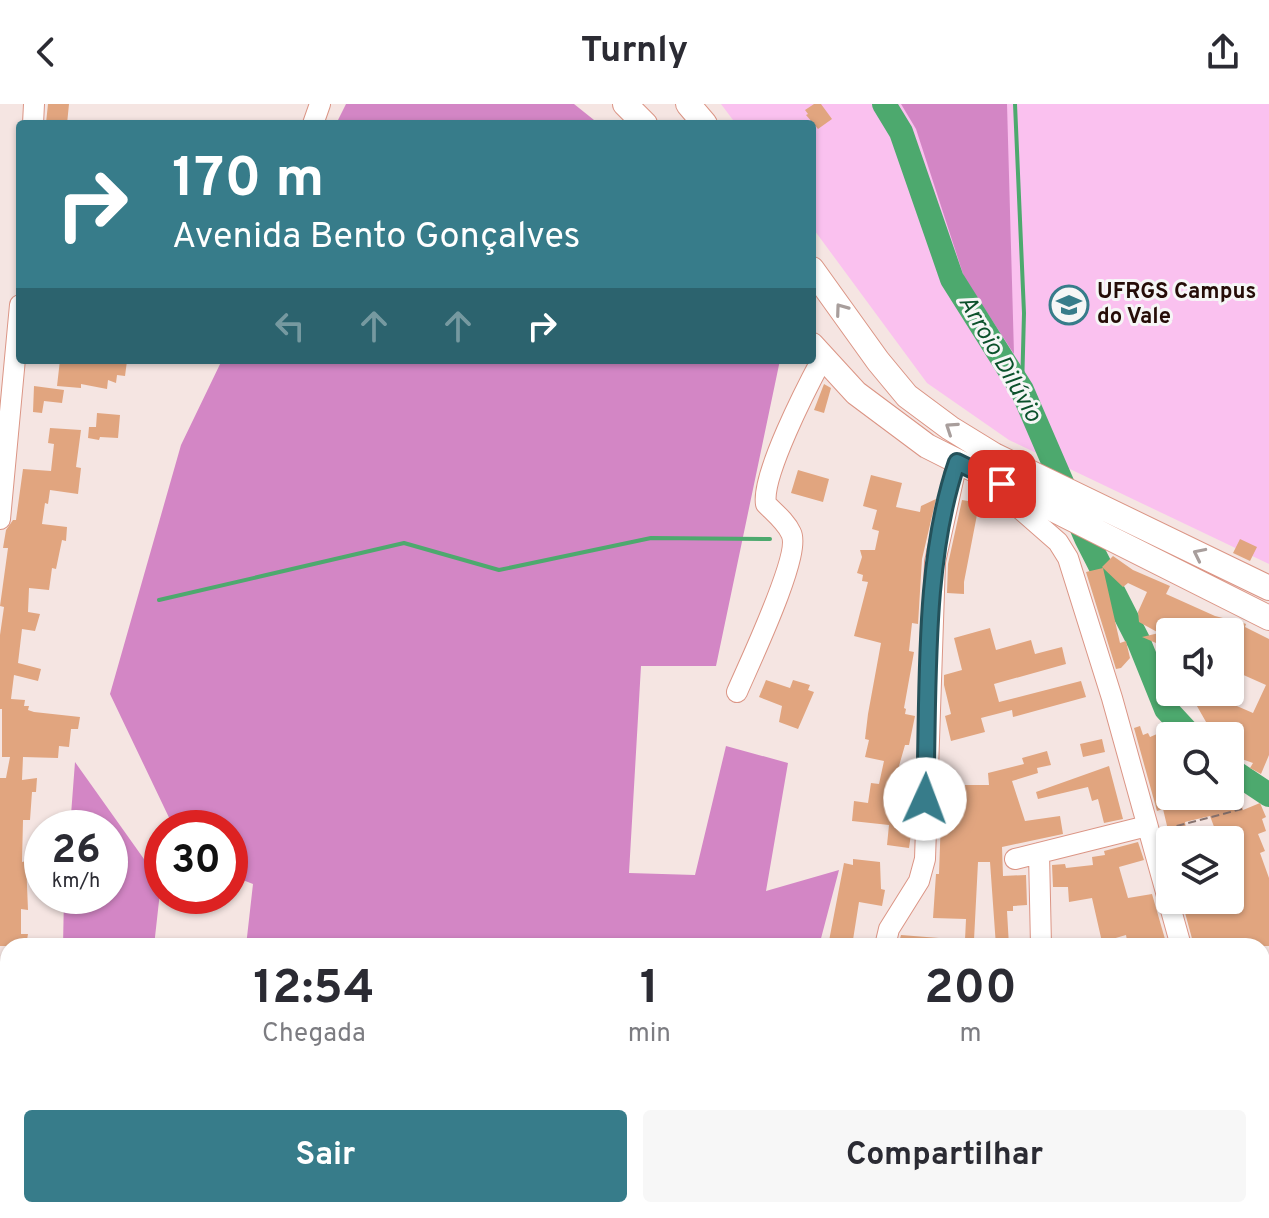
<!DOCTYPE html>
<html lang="pt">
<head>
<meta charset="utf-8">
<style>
  body { margin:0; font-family:Overpass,sans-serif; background:#f7f7f7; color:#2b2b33; height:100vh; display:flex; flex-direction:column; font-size:30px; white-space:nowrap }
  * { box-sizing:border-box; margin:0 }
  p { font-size:26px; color:#7c7c81 }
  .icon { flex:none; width:44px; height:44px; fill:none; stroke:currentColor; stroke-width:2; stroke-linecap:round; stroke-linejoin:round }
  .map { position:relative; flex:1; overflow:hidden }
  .sheet { position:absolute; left:0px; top:834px; width:1270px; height:280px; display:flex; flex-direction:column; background:#fff; border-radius:24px 24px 0 0; box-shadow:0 2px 6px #0004 }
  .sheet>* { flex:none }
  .guide { position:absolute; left:16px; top:16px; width:800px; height:244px; border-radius:8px; box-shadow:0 2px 6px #0004; background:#377c8a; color:#fff; overflow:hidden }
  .fabs { position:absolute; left:1156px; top:514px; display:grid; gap:16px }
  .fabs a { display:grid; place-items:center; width:88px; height:88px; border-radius:8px; background:#fff; box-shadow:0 2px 6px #0004; font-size:40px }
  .speed { position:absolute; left:24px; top:706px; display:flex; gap:16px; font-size:40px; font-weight:700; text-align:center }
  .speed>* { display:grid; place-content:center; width:104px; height:104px; border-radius:50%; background:#fff; box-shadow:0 2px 6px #0004; line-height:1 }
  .speed small { font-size:20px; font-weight:400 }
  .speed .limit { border:12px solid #d22; background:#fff; color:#111 }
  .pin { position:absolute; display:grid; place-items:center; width:68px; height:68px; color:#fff; margin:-34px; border-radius:16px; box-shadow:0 4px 12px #0006 }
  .me { position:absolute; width:88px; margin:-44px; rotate:2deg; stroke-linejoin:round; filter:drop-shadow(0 0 6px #0008) }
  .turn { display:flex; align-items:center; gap:28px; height:168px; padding:0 24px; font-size:36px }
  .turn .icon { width:104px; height:104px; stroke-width:2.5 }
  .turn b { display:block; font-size:56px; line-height:68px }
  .lanes { display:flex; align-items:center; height:76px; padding:0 24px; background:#0003; justify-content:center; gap:40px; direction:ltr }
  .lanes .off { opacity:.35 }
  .eta { display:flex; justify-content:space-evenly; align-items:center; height:136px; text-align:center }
  .eta b { font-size:48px; font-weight:700; line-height:56px }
  .action { display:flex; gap:16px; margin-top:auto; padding:16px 24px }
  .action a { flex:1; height:92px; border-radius:8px; background:#377c8a; color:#fff; font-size:32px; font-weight:700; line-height:92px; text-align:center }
  .action a+a { background:#f7f7f7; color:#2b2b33 }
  header { display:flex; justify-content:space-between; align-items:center; height:104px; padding:0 24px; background:#fff; font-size:36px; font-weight:700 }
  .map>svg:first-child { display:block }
</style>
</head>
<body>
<header><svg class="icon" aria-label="back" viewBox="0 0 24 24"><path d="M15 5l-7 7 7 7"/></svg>Turnly<svg class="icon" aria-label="share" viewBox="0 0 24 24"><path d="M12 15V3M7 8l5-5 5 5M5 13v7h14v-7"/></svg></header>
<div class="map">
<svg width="1269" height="1114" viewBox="0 0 1269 1114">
  <rect width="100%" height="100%" fill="#f5e5e2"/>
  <path fill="#fac1ef" d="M 721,0 L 1269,0 L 1269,460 L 1009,336 L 927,279 L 812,123 L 812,20 L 736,20 Z"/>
  <path fill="#d386c5" d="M 346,0 L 574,0 L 599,20 L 336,20 Z
    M 901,0 L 1007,0 L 1014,250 L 964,173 L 916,25 Z
    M 222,256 L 780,256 L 716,562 L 641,562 L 629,769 L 695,771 L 726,642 L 788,659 L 766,787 L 839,766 L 819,842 L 246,842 L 253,780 L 230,771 L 230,724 L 174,724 L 110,590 L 181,341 Z
    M 75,658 L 161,779 L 154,842 L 63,842 L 64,792 L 110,792 L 110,724 L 70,724 Z
    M 56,1106 L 750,1106 L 748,1114 L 51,1114 Z"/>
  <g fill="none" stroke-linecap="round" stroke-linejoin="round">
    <path stroke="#4da96e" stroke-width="4" d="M 1015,0 L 1024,209 L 1022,286
      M 159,496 L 404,439 L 499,466 L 651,434 L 770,435
      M 841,1114 L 846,1106"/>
    <path stroke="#4da96e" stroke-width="24" d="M 884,0 L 901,28 L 952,175 L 1022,286 L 1086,434 L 1139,538 L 1166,605 L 1191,632
      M 1230,665 L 1269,691"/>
  </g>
  <path fill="#e1a57f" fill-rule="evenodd" d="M 48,0 L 69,0 L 67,20 L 46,19 Z
    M 814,0 L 821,0 L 832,15 L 818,25 L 806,11 L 808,10 L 805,6 Z
    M 60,256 L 127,257 L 125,272 L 117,271 L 116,279 L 108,276 L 107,285 L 81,280 L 81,284 L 57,282 Z
    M 824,280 L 831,284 L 824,309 L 814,306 Z
    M 34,282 L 64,286 L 62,299 L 44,297 L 42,309 L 33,308 Z
    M 97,309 L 120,311 L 118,334 L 100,333 L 99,336 L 88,334 L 89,323 L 96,323 Z
    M 50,324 L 81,326 L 76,363 L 81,364 L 78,390 L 50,386 L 48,400 L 45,399 L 42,420 L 67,423 L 66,437 L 62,436 L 56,465 L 52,464 L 49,486 L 29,484 L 28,508 L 40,510 L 35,527 L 22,525 L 18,559 L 41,565 L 38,577 L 14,571 L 11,595 L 25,596 L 24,602 L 29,602 L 28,606 L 34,608 L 80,613 L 78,625 L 71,625 L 69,643 L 59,642 L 58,654 L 23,653 L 22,676 L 37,674 L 36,688 L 32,688 L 30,716 L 23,716 L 22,758 L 26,757 L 28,806 L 21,805 L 21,830 L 28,830 L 26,842 L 0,842 L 0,674 L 6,674 L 10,653 L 2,653 L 2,605 L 0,605 L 0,531 L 4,503 L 0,502 L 8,444 L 3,444 L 6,426 L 13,416 L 16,416 L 23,365 L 51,367 L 54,340 L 48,339 Z
    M 798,366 L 829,375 L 823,398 L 791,389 Z
    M 871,371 L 902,379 L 896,403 L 920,408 L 921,402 L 936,395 L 922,455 L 918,520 L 912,519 L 909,547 L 914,548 L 904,604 L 906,605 L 905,610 L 915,612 L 909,641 L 905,641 L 899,662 L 908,664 L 909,668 L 906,708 L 914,709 L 909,744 L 887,741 L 889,721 L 852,717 L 854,697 L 868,699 L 871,679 L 879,680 L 884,657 L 865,653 L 869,636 L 865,635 L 868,610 L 881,539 L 854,532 L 868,478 L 862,477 L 863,471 L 857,469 L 862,453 L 860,446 L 875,446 L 879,427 L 872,425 L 877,406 L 863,402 Z
    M 971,388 L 981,390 L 964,478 L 964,490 L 947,489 L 948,460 L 962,396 L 968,397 Z
    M 1240,435 L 1257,443 L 1250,457 L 1233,449 Z
    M 1113,452 L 1133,466 L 1170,482 L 1166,490 L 1215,512 L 1231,516 L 1231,514 L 1246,520 L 1245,523 L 1269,535 L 1269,651 L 1261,670 L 1250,664 L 1253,659 L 1236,653 L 1242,641 L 1230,644 L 1230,632 L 1214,632 L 1189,588 L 1230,588 L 1230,528 L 1170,528 L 1170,545 L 1142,533 L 1159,529 L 1139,518 L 1138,508 L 1147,488 L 1128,479 L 1123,483 L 1102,463 ZM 1239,569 L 1266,581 L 1253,609 L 1230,599 L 1231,597 L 1228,595 Z
    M 1103,464 L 1120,539 L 1126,537 L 1130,554 L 1121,564 L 1116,565 L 1086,468 Z
    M 990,524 L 996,546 L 1031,536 L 1035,550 L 1062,543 L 1066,560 L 994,580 L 999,598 L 1081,577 L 1086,593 L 1013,613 L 1012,606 L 981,614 L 985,628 L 951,637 L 945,612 L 951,610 L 944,581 L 944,571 L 962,566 L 954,534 Z
    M 766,576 L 790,584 L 793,576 L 810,581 L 808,586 L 814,588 L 798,625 L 779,618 L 782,602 L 759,593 Z
    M 1140,622 L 1143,631 L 1148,629 L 1150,633 L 1157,630 L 1166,649 L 1170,648 L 1170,692 L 1216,692 L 1217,698 L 1239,692 L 1243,706 L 1260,699 L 1266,713 L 1262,715 L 1266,727 L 1258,730 L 1265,747 L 1260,749 L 1269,774 L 1269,842 L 1194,842 L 1184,805 L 1192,803 L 1190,796 L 1230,796 L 1230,736 L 1219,736 L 1210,712 L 1185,718 L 1186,725 L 1168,726 L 1163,705 L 1157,707 L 1134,624 Z
    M 1102,635 L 1105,648 L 1083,653 L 1080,640 Z
    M 1047,647 L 1051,661 L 1037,664 L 1038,669 L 1012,677 L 1025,717 L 1060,712 L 1063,730 L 1002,743 L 1003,772 L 1026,771 L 1027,801 L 1013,802 L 1013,807 L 1007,807 L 1009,842 L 996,842 L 990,758 L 978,758 L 974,836 L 965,836 L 966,815 L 933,814 L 936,770 L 939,770 L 942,685 L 965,685 L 965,681 L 989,681 L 988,669 L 1024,660 L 1022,654 Z
    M 1109,662 L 1123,715 L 1104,719 L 1098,695 L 1092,697 L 1088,683 L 1038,695 L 1036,688 Z
    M 1138,738 L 1144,756 L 1119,763 L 1128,794 L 1152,790 L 1167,842 L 1128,842 L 1126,831 L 1102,838 L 1092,794 L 1069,798 L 1068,783 L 1053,783 L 1052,761 L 1065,760 L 1066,764 L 1093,761 L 1092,753 L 1105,751 L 1104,747 Z
    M 853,755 L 880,758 L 881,785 L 885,786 L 882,802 L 859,798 L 852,842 L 828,842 L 844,759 L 853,761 Z
    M 901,831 L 939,834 L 938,842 L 898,842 Z"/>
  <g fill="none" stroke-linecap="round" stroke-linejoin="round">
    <defs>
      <path id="minor" d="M 33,20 L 34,0
        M 313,20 L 320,0
        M 1002,380 L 1018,403 L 1058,438 L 1068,454 L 1112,594 L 1181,842
        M 0,415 L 20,201
        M 737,588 C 748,562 802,450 791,429 C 786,418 775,409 766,400 C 761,372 807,283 822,255
        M 1039,749 L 1041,842
        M 1015,755 L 1147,722
        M 885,842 L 889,825 L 919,777 L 925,755 L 935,458 L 957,358
        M 1262,942 L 1269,940
        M 1262,1008 L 1269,1007
        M 927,1106 L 930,1114
        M 1257,1106 L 1259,1114
        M 802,1111 L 804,1106
        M 1060,1114 L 1076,1106"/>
      <path id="major" d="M 625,0 L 645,20
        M 688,0 L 705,20
        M 812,165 L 878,257 L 907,292 L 950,324 L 994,351 L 1269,484
        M 812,241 L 856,289 L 927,342 L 1269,514"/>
    </defs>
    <use href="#minor" stroke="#db9585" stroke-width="22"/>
    <use href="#major" stroke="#db9585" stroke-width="26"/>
    <path stroke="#88736f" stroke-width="2" stroke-dasharray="8 4" stroke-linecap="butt" d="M 1165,725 L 1242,705"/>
    <use href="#minor" stroke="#fff" stroke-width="20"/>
    <use href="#major" stroke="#fff" stroke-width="24"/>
  </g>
  <defs><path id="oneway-chevron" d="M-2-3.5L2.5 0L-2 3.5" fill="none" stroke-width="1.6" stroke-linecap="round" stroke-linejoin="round" transform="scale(2)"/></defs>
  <g stroke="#a89e9c">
    <use href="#oneway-chevron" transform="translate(841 205) rotate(-126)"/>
    <use href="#oneway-chevron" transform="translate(951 324) rotate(-146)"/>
    <use href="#oneway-chevron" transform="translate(1199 450) rotate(-154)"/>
  </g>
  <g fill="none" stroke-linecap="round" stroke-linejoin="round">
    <defs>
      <path id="route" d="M 925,695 C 929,588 922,460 957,358 L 1002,380"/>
    </defs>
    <use href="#route" stroke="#24515a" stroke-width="20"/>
    <use href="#route" stroke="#377c8a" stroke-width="14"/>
  </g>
  <defs>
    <symbol id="university-ring" viewBox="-11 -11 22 22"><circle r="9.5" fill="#f6f6f6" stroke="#377c8a" stroke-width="1.5"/><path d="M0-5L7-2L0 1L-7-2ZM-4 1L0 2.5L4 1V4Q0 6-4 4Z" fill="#377c8a"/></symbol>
  </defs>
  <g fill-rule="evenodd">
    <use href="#university-ring" x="1047" y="179" width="44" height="44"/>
  </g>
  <g text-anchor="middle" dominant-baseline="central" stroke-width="6" stroke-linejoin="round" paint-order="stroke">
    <g font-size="22" font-weight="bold" fill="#250c07" stroke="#f6f6f6" text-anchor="start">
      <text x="1097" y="188">UFRGS Campus<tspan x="1097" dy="25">do Vale</tspan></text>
    </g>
    <g font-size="24" font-style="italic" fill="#0b512b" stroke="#f6f6f6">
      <text transform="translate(999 255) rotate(60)">Arroio Dilúvio</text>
    </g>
  </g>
</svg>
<div class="fabs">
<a><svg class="icon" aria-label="sound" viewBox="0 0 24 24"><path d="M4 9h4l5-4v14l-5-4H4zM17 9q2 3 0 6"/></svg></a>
<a><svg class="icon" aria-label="search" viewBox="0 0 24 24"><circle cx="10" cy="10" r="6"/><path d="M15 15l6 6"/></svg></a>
<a><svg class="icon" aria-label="layers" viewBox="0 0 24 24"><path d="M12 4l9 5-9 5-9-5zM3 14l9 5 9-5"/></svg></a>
</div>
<div class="speed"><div>26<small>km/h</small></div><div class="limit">30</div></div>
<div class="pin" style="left:1002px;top:380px;background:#d93025"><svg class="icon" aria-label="arrive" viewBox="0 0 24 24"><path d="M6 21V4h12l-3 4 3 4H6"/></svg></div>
<svg class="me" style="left:925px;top:695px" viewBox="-20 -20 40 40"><circle r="19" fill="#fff"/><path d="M0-13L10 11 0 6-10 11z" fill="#377c8a"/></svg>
<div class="guide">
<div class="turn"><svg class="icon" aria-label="right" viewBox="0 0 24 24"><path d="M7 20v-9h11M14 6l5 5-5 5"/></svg><div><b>170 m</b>Avenida Bento Gonçalves</div></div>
<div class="lanes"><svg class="icon off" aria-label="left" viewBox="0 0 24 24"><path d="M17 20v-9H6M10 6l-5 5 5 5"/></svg><svg class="icon off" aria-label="ahead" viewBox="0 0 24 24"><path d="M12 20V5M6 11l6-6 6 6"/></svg><svg class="icon off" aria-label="ahead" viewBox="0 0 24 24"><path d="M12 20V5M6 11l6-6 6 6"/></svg><svg class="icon" aria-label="right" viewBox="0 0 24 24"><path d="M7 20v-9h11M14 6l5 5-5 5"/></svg></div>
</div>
<section class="sheet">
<div class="eta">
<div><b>12:54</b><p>Chegada</p></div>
<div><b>1</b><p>min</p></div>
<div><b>200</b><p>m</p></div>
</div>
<div class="action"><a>Sair</a><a>Compartilhar</a></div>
</section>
</div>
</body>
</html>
